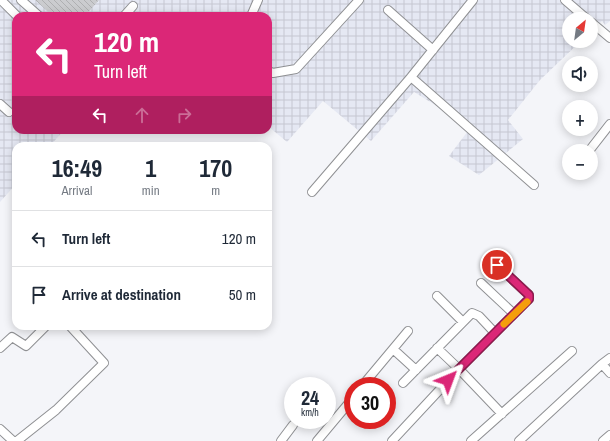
<!DOCTYPE html>
<html lang="en">
<head>
<meta charset="utf-8">
<style>
  body { margin:0; font-family:"Archivo Narrow",sans-serif; background:#f2f2f3; color:#1f2937; height:100vh; display:flex; flex-direction:column; font-size:15px; white-space:nowrap }
  * { box-sizing:border-box; margin:0 }
  p { font-size:13px; color:#747a83 }
  .icon { flex:none; width:22px; height:22px; fill:none; stroke:currentColor; stroke-width:2; stroke-linecap:round; stroke-linejoin:round }
  .map { position:relative; flex:1; overflow:hidden }
  .side { position:absolute; left:12px; top:142px; width:260px; height:188px; display:flex; flex-direction:column; background:#fff; border-radius:12px; box-shadow:0 2px 10px #0003 }
  .side>* { flex:none }
  .banner { position:absolute; left:12px; top:12px; width:260px; height:122px; border-radius:12px; box-shadow:0 2px 10px #0003; background:#db2777; color:#fff; overflow:hidden }
  .needle { width:26px; rotate:29deg }
  .fabs { position:absolute; left:562px; top:12px; display:grid; gap:8px }
  .fabs a { display:grid; place-items:center; width:36px; height:36px; border-radius:50%; background:#fff; box-shadow:0 2px 10px #0003; font-size:20px }
  .speed { position:absolute; left:284px; top:377px; display:flex; gap:8px; font-size:20px; font-weight:700; text-align:center }
  .speed>* { display:grid; place-content:center; width:52px; height:52px; border-radius:50%; background:#fff; box-shadow:0 2px 10px #0003; line-height:1 }
  .speed small { font-size:10px; font-weight:400 }
  .speed .limit { border:6px solid #d22; background:#fff; color:#111 }
  .pin { position:absolute; display:grid; place-items:center; width:34px; height:34px; color:#fff; margin:-17px; border:2px solid #fff; border-radius:50%; box-shadow:0 1px 4px #0007 }
  .me { position:absolute; width:44px; margin:-22px; rotate:44deg; stroke-linejoin:round; filter:drop-shadow(0 0 3px #0008) }
  .turn { display:flex; align-items:center; gap:14px; height:84px; padding:0 16px; font-size:18px }
  .turn .icon { width:52px; height:52px; stroke-width:2.5 }
  .turn b { display:block; font-size:28px; line-height:34px }
  .lanes { display:flex; align-items:center; height:38px; padding:0 16px; background:#0003; justify-content:center; gap:20px; direction:ltr }
  .lanes .off { opacity:.35 }
  .eta { display:flex; justify-content:space-evenly; align-items:center; height:68px; text-align:center }
  .eta b { font-size:24px; font-weight:700; line-height:28px }
  ul { padding:0; list-style:none }
  li { display:flex; align-items:center; gap:12px; height:56px; padding:0 16px; border-top:1px solid #e0e1e3 }
  li div { flex:1 }
  li b { display:block; font-size:15px }
  li em { font-style:normal }
  .map>svg:first-child { display:block }
</style>
</head>
<body>
<div class="map">
<svg width="610" height="441" viewBox="0 0 610 441">
  <defs>
    <pattern id="industrial-grid" width="8" height="8" patternUnits="userSpaceOnUse"><rect width="8" height="8" fill="#e5e8f3"/><path d="M0 4h8M4 0v8" fill="none" stroke="#c5c7d1"/></pattern>
    <pattern id="building-back-hatch" width="6" height="6" patternUnits="userSpaceOnUse"><rect width="6" height="6" fill="#cbcccf"/><path d="M-1 5l2 2M0 0l6 6M5-1l2 2" fill="none" stroke="#afb0b2"/></pattern>
  </defs>
  <rect width="100%" height="100%" fill="#f4f5f9"/>
  <path fill="url(#industrial-grid)" d="M 0,0 L 610,0 L 610,21 L 605,25 L 602,21 L 591,31 L 591,19 L 569,19 L 569,41 L 581,41 L 540,80 L 508,120 L 523,139 L 479,175 L 449,156 L 471,127 L 414,92 L 371,141 L 323,101 L 287,142 L 268,126 L 268,16 L 16,16 L 16,130 L 64,130 L 50,146 L 16,146 L 16,184 L 0,202 Z"/>
  <path fill="url(#building-back-hatch)" d="M 35,0 L 99,0 L 85,16 L 53,16 Z"/>
  <g fill="none" stroke-linecap="round" stroke-linejoin="round">
    <defs>
      <path id="minor" d="M 1,0 L 17,16
        M 21,0 L 39,16
        M 565,0 L 587,19
        M 388,10 L 433,50
        M 124,16 L 133,6
        M 251,16 L 258,0
        M 591,22 L 610,38
        M 268,71 L 273,73 L 296,69 L 359,0
        M 411,77 L 534,185
        M 0,104 L 9,112
        M 589,151 L 610,124
        M 312,192 L 411,77 L 473,0
        M 497,265 L 529,295 L 529,299 L 459,369 L 502,414
        M 481,283 L 514,314
        M 437,296 L 463,322
        M 0,348 L 12,337 L 26,346 L 46,326
        M 393,349 L 416,370
        M 602,364 L 610,358
        M 403,383 L 472,313 L 479,316 L 495,333
        M 362,386 L 408,331
        M 0,429 L 13,441
        M 17,441 L 56,410 L 104,363 L 70,326
        M 281,441 L 293,425
        M 317,441 L 353,398
        M 392,441 L 459,369 L 437,348
        M 471,441 L 572,351
        M 519,441 L 602,364 L 610,373
        M 603,441 L 610,435"/>
    </defs>
    <use href="#minor" stroke="#8f9093" stroke-width="10"/>
    <use href="#minor" stroke="#fff" stroke-width="8"/>
  </g>
  <g fill="none" stroke-linecap="round" stroke-linejoin="round">
    <defs>
      <path id="route" d="M 448,380 L 529,299 L 529,295 L 497,265"/>
    </defs>
    <use href="#route" stroke="#8e194d" stroke-width="10"/>
    <use href="#route" stroke="#db2777" stroke-width="7"/>
    <path stroke="#f59e0b" stroke-width="7" d="M 504,324 L 527,302"/>
  </g>
</svg>
<div class="fabs">
<a><svg class="needle" viewBox="-14 -14 28 28"><path d="M0-13l5 13h-10z" fill="#e53935"/><path d="M0 13l5-13h-10z" fill="#747a83"/></svg></a>
<a><svg class="icon" aria-label="sound" viewBox="0 0 24 24"><path d="M4 9h4l5-4v14l-5-4H4zM17 9q2 3 0 6"/></svg></a>
<a>+</a>
<a>−</a>
</div>
<div class="speed"><div>24<small>km/h</small></div><div class="limit">30</div></div>
<div class="pin" style="left:497px;top:265px;background:#d93025"><svg class="icon" aria-label="arrive" viewBox="0 0 24 24"><path d="M6 21V4h12l-3 4 3 4H6"/></svg></div>
<svg class="me" style="left:448px;top:380px" viewBox="-20 -20 40 40"><path d="M0-17L14 15 0 8-14 15z" fill="#db2777" stroke="#fff" stroke-width="4"/></svg>
<div class="banner">
<div class="turn"><svg class="icon" aria-label="left" viewBox="0 0 24 24"><path d="M17 20v-9H6M10 6l-5 5 5 5"/></svg><div><b>120 m</b>Turn left</div></div>
<div class="lanes"><svg class="icon" aria-label="left" viewBox="0 0 24 24"><path d="M17 20v-9H6M10 6l-5 5 5 5"/></svg><svg class="icon off" aria-label="ahead" viewBox="0 0 24 24"><path d="M12 20V5M6 11l6-6 6 6"/></svg><svg class="icon off" aria-label="right" viewBox="0 0 24 24"><path d="M7 20v-9h11M14 6l5 5-5 5"/></svg></div>
</div>
<section class="side">
<div class="eta">
<div><b>16:49</b><p>Arrival</p></div>
<div><b>1</b><p>min</p></div>
<div><b>170</b><p>m</p></div>
</div>
<ul>
<li><svg class="icon" aria-label="left" viewBox="0 0 24 24"><path d="M17 20v-9H6M10 6l-5 5 5 5"/></svg><div><b>Turn left</b></div><em>120 m</em></li>
<li><svg class="icon" aria-label="arrive" viewBox="0 0 24 24"><path d="M6 21V4h12l-3 4 3 4H6"/></svg><div><b>Arrive at destination</b></div><em>50 m</em></li>
</ul>
</section>
</div>
</body>
</html>
